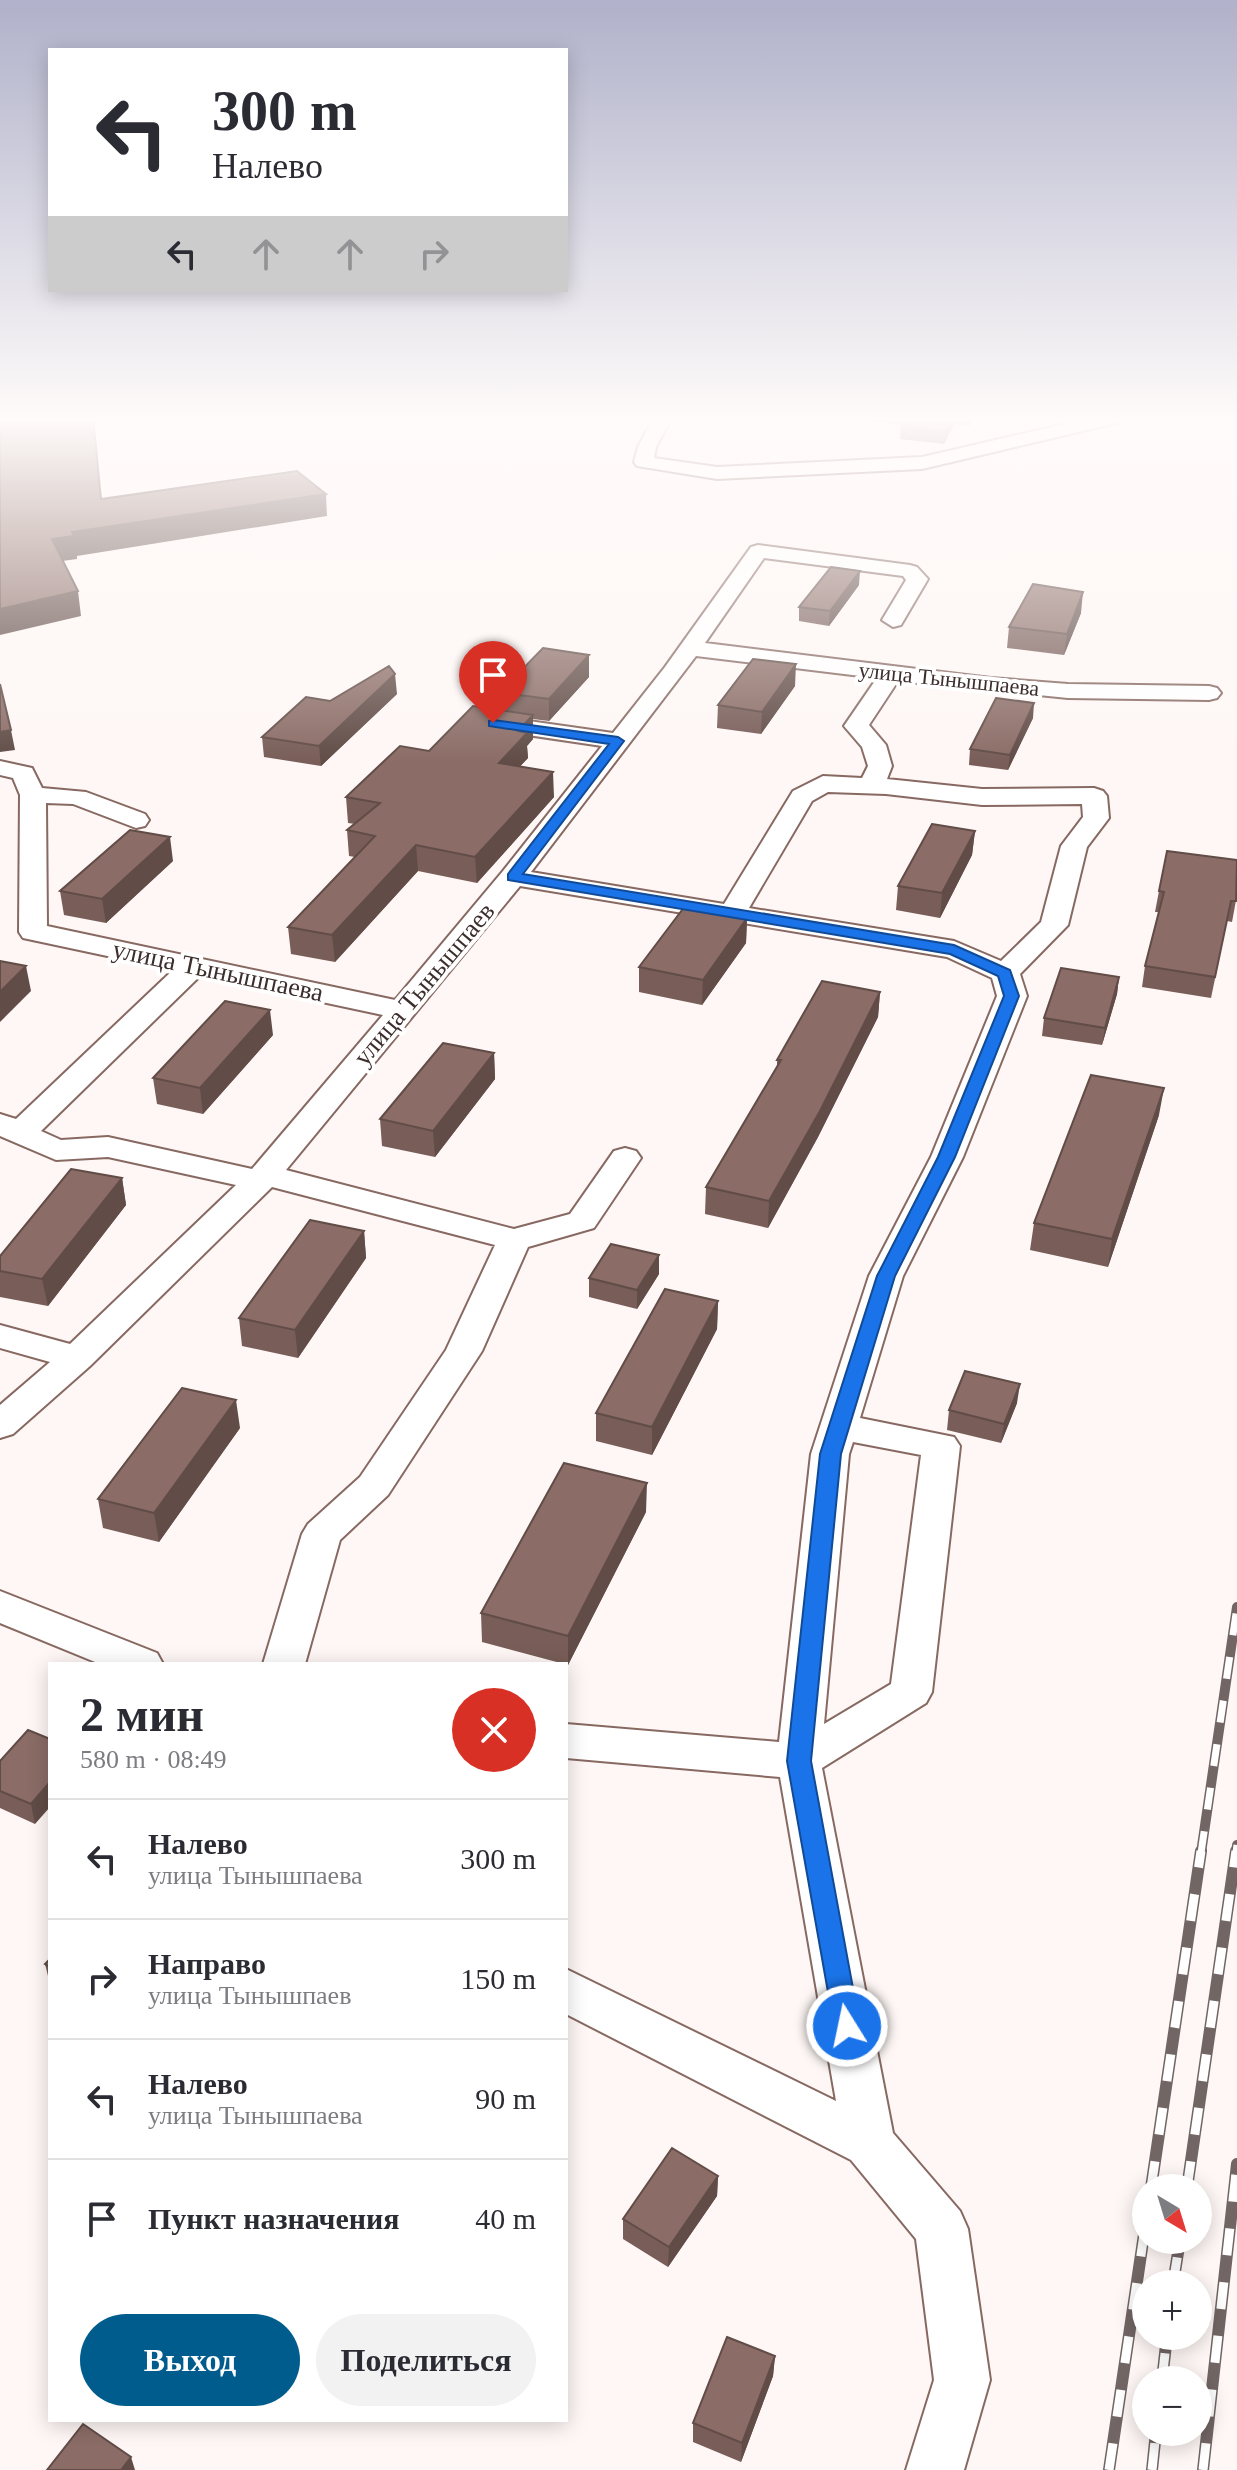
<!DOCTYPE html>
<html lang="ru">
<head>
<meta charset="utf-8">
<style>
  body { margin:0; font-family:Georgia,serif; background:#f2f2f3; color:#2b2b33; height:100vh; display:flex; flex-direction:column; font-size:30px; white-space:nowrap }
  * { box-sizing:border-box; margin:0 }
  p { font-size:26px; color:#7c7c81 }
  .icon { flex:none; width:44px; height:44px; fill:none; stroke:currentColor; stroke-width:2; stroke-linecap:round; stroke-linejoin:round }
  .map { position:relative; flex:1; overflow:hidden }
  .drawer { position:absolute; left:48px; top:1662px; width:520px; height:760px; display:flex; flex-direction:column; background:#fff; border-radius:0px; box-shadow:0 4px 20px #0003 }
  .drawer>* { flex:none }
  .top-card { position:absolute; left:48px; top:48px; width:520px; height:244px; border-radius:0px; box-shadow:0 4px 20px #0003; background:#fff; color:#2b2b33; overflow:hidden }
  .needle { width:52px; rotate:142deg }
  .buttons { position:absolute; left:1132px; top:2174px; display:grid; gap:16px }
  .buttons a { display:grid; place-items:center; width:80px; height:80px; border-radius:50%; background:#fff; box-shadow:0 4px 20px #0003; font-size:40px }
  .pin { position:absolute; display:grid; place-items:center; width:68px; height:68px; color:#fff; margin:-82px -34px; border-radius:50% 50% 50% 0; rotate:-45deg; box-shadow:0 0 8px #0007 }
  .pin .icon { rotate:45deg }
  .me { position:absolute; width:88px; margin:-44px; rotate:350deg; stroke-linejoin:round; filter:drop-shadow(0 0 6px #0008) }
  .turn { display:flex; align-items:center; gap:28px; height:168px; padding:0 32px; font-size:36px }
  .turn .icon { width:104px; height:104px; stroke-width:2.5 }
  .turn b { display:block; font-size:56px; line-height:68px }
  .lanes { display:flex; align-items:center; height:76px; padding:0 32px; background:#0003; justify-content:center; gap:40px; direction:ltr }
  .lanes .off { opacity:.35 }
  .round { display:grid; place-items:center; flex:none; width:84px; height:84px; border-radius:42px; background:#f2f2f3 }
  .summary { display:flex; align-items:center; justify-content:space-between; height:136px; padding:0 32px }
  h1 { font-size:48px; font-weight:700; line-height:60px }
  .cta { display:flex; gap:16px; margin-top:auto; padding:16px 32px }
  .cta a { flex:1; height:92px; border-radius:48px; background:#005c8d; color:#fff; font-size:32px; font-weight:700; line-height:92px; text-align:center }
  .cta a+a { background:#f2f2f3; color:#2b2b33 }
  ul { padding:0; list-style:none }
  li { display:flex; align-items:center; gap:24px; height:120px; padding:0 32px; border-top:2px solid #e1e1e2 }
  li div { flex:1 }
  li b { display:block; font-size:30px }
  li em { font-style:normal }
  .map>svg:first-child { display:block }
</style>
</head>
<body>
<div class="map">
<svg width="1237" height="2470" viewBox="0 0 1237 2470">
  <rect width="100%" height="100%" fill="#fef7f5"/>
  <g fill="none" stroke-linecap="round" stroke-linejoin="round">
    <defs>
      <path id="street" d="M 654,417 L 672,417 L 656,447 L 654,458 L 717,467 L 922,457 L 1095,417 L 1130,417 L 1121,422 L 922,469 L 717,479 L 637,466 L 634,462 L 638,447 Z
        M 758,545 L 910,565 L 917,567 L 928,579 L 901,625 L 893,627 L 882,620 L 906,580 L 903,576 L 764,558 L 705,643 L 991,678 L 1068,684 L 1209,686 L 1217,688 L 1221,693 L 1217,698 L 1209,700 L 1068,698 L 898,681 L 869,725 L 886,745 L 892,766 L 887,779 L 982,789 L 1094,788 L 1103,791 L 1107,796 L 1109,818 L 1087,847 L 1068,925 L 1020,974 L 1027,996 L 963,1157 L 903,1276 L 860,1418 L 954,1437 L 960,1446 L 932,1692 L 926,1703 L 822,1768 L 893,2133 L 960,2211 L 968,2229 L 990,2380 L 964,2470 L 906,2470 L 934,2380 L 916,2239 L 851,2160 L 566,2014 L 566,1969 L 836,2101 L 780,1777 L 566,1758 L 566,1724 L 779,1742 L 811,1454 L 869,1276 L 931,1157 L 997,996 L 992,978 L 947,957 L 520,886 L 286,1170 L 514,1229 L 570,1214 L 614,1151 L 625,1148 L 636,1151 L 641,1158 L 594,1228 L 528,1247 L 482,1351 L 388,1495 L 340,1540 L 305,1664 L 263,1664 L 302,1534 L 308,1524 L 360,1477 L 446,1350 L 495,1245 L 272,1187 L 90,1366 L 13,1434 L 0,1438 L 0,1405 L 50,1362 L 0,1348 L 0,1325 L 70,1344 L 236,1185 L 108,1157 L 56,1160 L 0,1136 L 0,1114 L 16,1119 L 173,970 L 23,938 L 19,932 L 20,795 L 13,778 L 0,775 L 0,761 L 32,768 L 42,788 L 86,792 L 145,814 L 149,820 L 145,826 L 136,828 L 73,804 L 46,803 L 47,926 L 395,1000 L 503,871 L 602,746 L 487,729 L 478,727 L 475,722 L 478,717 L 487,715 L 613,733 L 665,667 L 751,547 ZM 696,656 L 877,678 L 844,726 L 862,747 L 868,766 L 862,778 L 823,776 L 793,791 L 724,904 L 531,872 ZM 828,792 L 886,794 L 982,805 L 1082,804 L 1083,817 L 1061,846 L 1041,922 L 1001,961 L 954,941 L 749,908 L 812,801 ZM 200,976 L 383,1015 L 252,1169 L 108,1137 L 61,1140 L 41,1131 ZM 853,1442 L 921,1455 L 891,1684 L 824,1724 L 849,1454 Z
        M 0,1591 L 157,1653 L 163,1664 L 100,1664 L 0,1623 Z"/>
    </defs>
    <use href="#street" stroke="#876962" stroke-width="4"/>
    <use href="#street" fill="#fff" fill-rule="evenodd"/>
    <defs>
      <path id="rail-far1" d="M 1201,1853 L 1237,1607
        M 1236,1853 L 1237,1845"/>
      <path id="rail" d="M 1151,2188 L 1201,1851
        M 1187,2188 L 1236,1851
        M 1173,2284 L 1180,2240
        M 1162,2380 L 1167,2336
        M 1109,2470 L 1146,2221
        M 1152,2470 L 1156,2432
        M 1203,2470 L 1237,2164"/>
    </defs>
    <use href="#rail-far1" stroke="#726664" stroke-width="10"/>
    <use href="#rail" stroke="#726664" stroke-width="12"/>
    <use href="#rail-far1" stroke="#fff" stroke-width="7" stroke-dasharray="22" stroke-linecap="butt"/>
    <use href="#rail" stroke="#fff" stroke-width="9" stroke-dasharray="27" stroke-linecap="butt"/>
  </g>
  <path fill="#785d58" d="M 864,417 L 976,417 L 969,426 L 954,424 L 944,444 L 900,439 L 901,428 L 903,425 L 864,421 Z
    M 859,585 L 829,626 L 799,621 L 799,607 Z
    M 1081,613 L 1064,655 L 1007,648 L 1009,627 Z
    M 589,655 L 589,677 L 549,721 L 533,719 L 533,739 L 527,746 L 528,758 L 520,766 L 554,797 L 477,883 L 418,871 L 335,962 L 291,954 L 288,927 L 355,857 L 349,856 L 347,830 L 355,824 L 348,823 L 346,797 L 429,751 L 491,709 L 490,691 Z
    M 795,686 L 761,734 L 717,728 L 718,705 Z
    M 397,694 L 321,766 L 264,757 L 262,737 L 330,701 Z
    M 1033,718 L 1008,770 L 969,765 L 970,749 Z
    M 975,831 L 972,855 L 940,918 L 896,910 L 898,886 Z
    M 173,861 L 106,923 L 64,915 L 60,891 Z
    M 1159,891 L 1237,895 L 1232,922 L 1227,921 L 1211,998 L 1142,987 L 1145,966 L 1159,912 L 1155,912 Z
    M 747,918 L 746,943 L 702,1005 L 639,992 L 639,967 Z
    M 1119,977 L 1117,994 L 1102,1045 L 1042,1036 L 1044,1018 Z
    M 880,992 L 878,1017 L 818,1137 L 768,1228 L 705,1214 L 706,1187 L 777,1067 L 777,1060 Z
    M 273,1035 L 203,1114 L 157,1104 L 153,1078 Z
    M 494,1053 L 495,1079 L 435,1157 L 382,1146 L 380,1119 Z
    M 1159,1115 L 1108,1267 L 1030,1250 L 1034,1223 Z
    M 122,1178 L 126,1205 L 48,1306 L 0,1297 L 0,1256 Z
    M 364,1231 L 366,1258 L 298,1358 L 242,1346 L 239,1318 Z
    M 659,1274 L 637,1309 L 589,1297 L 589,1278 Z
    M 718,1301 L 717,1329 L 652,1455 L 596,1441 L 596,1413 Z
    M 1017,1403 L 1001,1443 L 947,1430 L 949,1410 Z
    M 240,1428 L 159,1542 L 103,1528 L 98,1499 Z
    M 646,1512 L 568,1665 L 482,1642 L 481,1613 Z
    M 50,1739 L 35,1824 L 0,1808 L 0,1761 Z
    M 50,1959 L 50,1984 L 45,1964 Z
    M 718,2176 L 717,2196 L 668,2267 L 623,2239 L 623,2219 Z
    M 775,2356 L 773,2376 L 741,2462 L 693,2442 L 693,2423 Z"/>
  <path fill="#614c47" d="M 953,417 L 955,417 L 954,424 L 944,444 L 945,432 Z
    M 970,417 L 976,417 L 969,426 Z
    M 326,494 L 327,516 L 77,556 L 77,559 L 55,562 L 52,539 L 72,532 Z
    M 860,571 L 859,585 L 829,626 L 830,611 Z
    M 78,591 L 81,616 L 0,635 L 0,609 Z
    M 1083,592 L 1081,613 L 1064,655 L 1067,634 Z
    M 589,655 L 589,677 L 549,721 L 549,699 Z
    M 796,664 L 795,686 L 761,734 L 762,712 Z
    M 395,674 L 397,694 L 321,766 L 319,746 Z
    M 1034,703 L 1033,718 L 1008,770 L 1010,755 Z
    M 533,715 L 533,739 L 527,746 L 528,758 L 500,788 L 499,763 L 518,731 Z
    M 11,730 L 15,750 L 0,752 L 0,732 Z
    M 553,772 L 554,797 L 477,883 L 475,857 Z
    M 975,831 L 972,855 L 940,918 L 942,893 Z
    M 170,837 L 173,861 L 106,923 L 102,899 Z
    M 416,845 L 418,871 L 335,962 L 332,935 Z
    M 747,918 L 746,943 L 702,1005 L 703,980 Z
    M 26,966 L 31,991 L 0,1022 L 0,992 Z
    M 1119,977 L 1117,994 L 1102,1045 L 1105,1028 Z
    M 880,992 L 878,1017 L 818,1137 L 768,1228 L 769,1201 Z
    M 270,1010 L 273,1035 L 203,1114 L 200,1088 Z
    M 494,1053 L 495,1079 L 435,1157 L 433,1131 Z
    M 1164,1088 L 1159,1115 L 1108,1267 L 1112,1239 Z
    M 122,1178 L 126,1205 L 48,1306 L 42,1279 Z
    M 364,1231 L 366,1258 L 298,1358 L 295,1330 Z
    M 659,1255 L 659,1274 L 637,1309 L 637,1290 Z
    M 718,1301 L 717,1329 L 652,1455 L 652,1427 Z
    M 1020,1384 L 1017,1403 L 1001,1443 L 1004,1424 Z
    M 236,1400 L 240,1428 L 159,1542 L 154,1513 Z
    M 647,1483 L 646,1512 L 568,1665 L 568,1636 Z
    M 50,1782 L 50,1807 L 35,1824 L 31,1804 Z
    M 718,2176 L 717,2196 L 668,2267 L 669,2247 Z
    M 775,2356 L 773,2376 L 741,2462 L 742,2443 Z
    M 131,2457 L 135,2470 L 121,2470 Z"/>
  <path fill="#8b6c66" stroke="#614c47" stroke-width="2" d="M 0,417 L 93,417 L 101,499 L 297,471 L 326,494 L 72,532 L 74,536 L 52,539 L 78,591 L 0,609 Z
    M 908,417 L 953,417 L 945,432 L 901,428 Z
    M 831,567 L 860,571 L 830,611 L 799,607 Z
    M 1033,584 L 1083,592 L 1067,634 L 1009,627 Z
    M 543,648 L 589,655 L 549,699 L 490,691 L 500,681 L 510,682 Z
    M 753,659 L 796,664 L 762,712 L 718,705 Z
    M 389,666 L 395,674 L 319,746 L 262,737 L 306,697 L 330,701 Z
    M 0,684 L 11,730 L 0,732 Z
    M 996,698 L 1034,703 L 1010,755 L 970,749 Z
    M 473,706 L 533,715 L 518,731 L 527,733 L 499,763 L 553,772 L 475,857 L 416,845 L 332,935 L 288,927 L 375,836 L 347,830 L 380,803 L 346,797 L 400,746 L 429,751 Z
    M 932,824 L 975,831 L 942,893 L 898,886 Z
    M 130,830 L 170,837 L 102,899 L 60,891 Z
    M 1167,851 L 1237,860 L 1236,901 L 1231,901 L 1215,977 L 1145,966 L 1164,892 L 1159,891 Z
    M 685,906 L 747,918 L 703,980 L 639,967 Z
    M 0,961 L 26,966 L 0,992 Z
    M 1061,968 L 1119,977 L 1105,1028 L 1044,1018 Z
    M 822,981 L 880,992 L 820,1111 L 769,1201 L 706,1187 L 781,1060 L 777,1060 Z
    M 225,1001 L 270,1010 L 200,1088 L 153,1078 Z
    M 443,1043 L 494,1053 L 433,1131 L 380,1119 Z
    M 1091,1075 L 1164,1088 L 1112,1239 L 1034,1223 Z
    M 71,1169 L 122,1178 L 42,1279 L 0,1271 L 0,1256 Z
    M 310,1220 L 364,1231 L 295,1330 L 239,1318 Z
    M 611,1244 L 659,1255 L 637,1290 L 589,1278 Z
    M 665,1289 L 718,1301 L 652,1427 L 596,1413 Z
    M 965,1371 L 1020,1384 L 1004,1424 L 949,1410 Z
    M 182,1388 L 236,1400 L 154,1513 L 98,1499 Z
    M 564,1463 L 647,1483 L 568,1636 L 481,1613 Z
    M 28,1730 L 50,1739 L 50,1782 L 31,1804 L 0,1791 L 0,1761 Z
    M 50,1959 L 50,1967 L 45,1964 Z
    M 672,2148 L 718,2176 L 669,2247 L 623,2219 Z
    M 727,2337 L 775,2356 L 742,2443 L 693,2423 Z
    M 83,2424 L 131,2457 L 121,2470 L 47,2470 Z"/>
  <linearGradient id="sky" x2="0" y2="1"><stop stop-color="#b0b1ca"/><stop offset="0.55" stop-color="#fffbfa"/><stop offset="1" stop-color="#fffbfa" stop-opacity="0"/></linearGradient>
  <rect width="1237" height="763" fill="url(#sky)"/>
  <path fill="#1a73e8" stroke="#114b97" stroke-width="2" d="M 493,720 L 618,737 L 624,741 L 523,874 L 954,945 L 1010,970 L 1019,996 L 955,1157 L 895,1276 L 841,1454 L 811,1761 L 860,2026 L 856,2034 L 847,2037 L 838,2034 L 834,2026 L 787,1761 L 820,1454 L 877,1276 L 938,1157 L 1004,996 L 998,976 L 950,954 L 508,880 L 508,874 L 609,744 L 489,726 L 489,721 Z"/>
  <g text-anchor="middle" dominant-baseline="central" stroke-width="8" stroke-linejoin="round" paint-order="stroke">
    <g font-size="22" fill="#3c2e2c" stroke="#fff">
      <text transform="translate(949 679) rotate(6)">улица Тынышпаева</text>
    </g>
    <g font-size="26" fill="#3c2e2c" stroke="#fff">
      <text transform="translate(218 971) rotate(12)">улица Тынышпаева</text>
      <text transform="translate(424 984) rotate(-50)">улица Тынышпаев</text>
    </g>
  </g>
</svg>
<div class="buttons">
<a><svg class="needle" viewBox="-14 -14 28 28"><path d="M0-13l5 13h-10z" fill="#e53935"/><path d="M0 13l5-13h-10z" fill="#7c7c81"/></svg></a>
<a>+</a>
<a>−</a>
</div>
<div class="pin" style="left:493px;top:723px;background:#d93025"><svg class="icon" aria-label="arrive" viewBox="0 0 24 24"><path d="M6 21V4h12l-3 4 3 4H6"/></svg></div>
<svg class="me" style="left:847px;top:2026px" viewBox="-20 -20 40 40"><circle r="17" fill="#1a73e8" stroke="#fff" stroke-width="3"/><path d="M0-11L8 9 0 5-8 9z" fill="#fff"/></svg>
<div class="top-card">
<div class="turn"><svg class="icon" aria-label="left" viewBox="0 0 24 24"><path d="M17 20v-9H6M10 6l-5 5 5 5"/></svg><div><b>300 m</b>Налево</div></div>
<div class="lanes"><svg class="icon" aria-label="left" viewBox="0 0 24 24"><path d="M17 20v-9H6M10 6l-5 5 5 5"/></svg><svg class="icon off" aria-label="ahead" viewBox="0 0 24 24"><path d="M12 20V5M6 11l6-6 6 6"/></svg><svg class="icon off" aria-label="ahead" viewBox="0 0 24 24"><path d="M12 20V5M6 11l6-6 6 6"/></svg><svg class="icon off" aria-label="right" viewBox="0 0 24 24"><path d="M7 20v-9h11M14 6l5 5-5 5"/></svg></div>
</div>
<section class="drawer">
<div class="summary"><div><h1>2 мин</h1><p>580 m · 08:49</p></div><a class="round" style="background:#d93025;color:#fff"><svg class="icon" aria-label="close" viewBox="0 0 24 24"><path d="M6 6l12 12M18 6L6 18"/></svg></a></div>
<ul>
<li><svg class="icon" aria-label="left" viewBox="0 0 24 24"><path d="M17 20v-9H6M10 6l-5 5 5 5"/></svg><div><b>Налево</b><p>улица Тынышпаева</p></div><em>300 m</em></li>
<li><svg class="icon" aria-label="right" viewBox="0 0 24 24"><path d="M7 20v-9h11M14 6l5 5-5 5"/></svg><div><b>Направо</b><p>улица Тынышпаев</p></div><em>150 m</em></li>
<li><svg class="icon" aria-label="left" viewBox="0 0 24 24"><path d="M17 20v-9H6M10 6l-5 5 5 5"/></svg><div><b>Налево</b><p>улица Тынышпаева</p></div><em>90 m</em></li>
<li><svg class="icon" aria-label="arrive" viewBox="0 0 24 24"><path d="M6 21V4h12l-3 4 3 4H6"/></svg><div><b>Пункт назначения</b></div><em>40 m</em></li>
</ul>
<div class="cta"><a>Выход</a><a>Поделиться</a></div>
</section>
</div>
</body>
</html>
